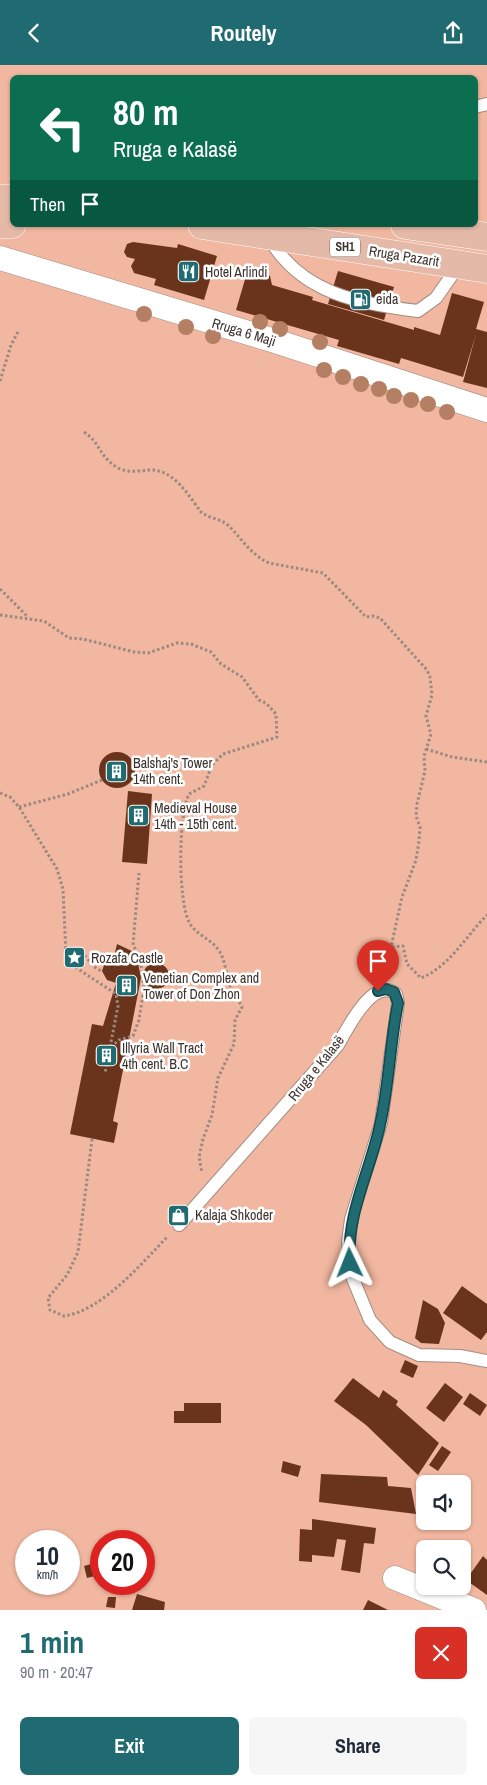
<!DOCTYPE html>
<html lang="en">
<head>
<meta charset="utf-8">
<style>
  body { margin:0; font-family:"Archivo Narrow",sans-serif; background:#f6f6f7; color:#1f2937; height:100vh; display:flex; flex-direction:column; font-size:19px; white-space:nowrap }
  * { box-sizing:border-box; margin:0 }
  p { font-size:16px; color:#747a83 }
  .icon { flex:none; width:28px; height:28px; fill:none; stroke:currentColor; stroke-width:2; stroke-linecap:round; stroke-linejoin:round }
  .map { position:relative; height:1545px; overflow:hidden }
  .details { display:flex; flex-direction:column; background:#fff; flex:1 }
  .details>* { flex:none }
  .hud { position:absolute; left:10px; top:10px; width:468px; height:152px; border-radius:8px; box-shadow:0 1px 4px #0004; background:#0b6e4f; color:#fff; overflow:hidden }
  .buttons { position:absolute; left:416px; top:1410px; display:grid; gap:10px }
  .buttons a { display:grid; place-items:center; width:55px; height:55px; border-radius:8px; background:#fff; box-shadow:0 1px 4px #0004; font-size:25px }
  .speed { position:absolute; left:15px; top:1465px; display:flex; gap:10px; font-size:25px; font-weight:700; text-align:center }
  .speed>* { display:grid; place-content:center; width:65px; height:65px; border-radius:50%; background:#fff; box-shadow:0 1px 4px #0004; line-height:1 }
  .speed small { font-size:12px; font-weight:400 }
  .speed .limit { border:8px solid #d22; background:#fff; color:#111 }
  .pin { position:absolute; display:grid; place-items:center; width:42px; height:42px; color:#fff; margin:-51px -21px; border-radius:50% 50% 50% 0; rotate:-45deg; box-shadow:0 0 5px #0007 }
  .pin .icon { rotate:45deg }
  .me { position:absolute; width:55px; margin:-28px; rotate:358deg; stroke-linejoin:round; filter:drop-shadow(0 0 4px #0008) }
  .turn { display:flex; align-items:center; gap:18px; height:105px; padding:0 20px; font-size:22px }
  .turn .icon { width:65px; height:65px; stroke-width:2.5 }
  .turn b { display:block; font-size:35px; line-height:42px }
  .then { display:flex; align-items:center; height:48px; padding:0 20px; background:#0003; gap:10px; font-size:19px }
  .round { display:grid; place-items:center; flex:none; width:52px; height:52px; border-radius:8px; background:#f6f6f7 }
  .headline { display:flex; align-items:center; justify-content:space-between; height:85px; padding:0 20px }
  h1 { font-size:30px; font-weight:800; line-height:38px; color:#1f6b71 }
  .button { display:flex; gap:10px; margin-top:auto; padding:10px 20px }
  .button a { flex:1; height:58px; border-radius:8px; background:#1f6b71; color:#fff; font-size:20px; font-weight:800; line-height:58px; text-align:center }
  .button a+a { background:#f6f6f7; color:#1f2937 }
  header { display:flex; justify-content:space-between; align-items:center; height:65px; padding:0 20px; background:#1f6b71; color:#fff; font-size:22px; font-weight:800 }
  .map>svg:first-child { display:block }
</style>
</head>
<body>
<header><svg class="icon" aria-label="back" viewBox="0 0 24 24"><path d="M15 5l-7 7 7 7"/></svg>Routely<svg class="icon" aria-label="share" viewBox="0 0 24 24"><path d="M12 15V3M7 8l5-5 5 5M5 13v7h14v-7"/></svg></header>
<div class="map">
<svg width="487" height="1545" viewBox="0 0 487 1545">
  <rect width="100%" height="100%" fill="#ffe4d9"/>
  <path fill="#f1b7a0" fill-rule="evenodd" d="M 0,0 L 487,0 L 487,1545 L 0,1545 ZM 12,12 L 475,12 L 475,160 L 12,160 ZM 425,1419 L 462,1419 L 462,1456 L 425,1456 ZM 26,1476 L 69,1476 L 69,1519 L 26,1519 ZM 101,1476 L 144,1476 L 144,1519 L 101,1519 ZM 425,1484 L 462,1484 L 462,1521 L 425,1521 Z"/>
  <path fill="#6a331b" d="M 133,177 L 177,183 L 178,179 L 217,191 L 204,235 L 154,220 L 156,214 L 134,208 L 131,201 L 135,194 L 127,192 L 124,187 L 127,179 Z
    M 258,205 L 270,211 L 272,220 L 313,232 L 312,235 L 414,265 L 414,262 L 440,270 L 452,228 L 484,237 L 476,264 L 487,267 L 487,323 L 463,317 L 476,269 L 463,312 L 401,293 L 399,299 L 337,281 L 339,275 L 236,245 L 246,211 Z
    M 338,206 L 394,222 L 384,255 L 328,239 Z
    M99 705a18 18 0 1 1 36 0a18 18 0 1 1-36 0Z
    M 128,726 L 152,729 L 147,799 L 122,797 Z
    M 117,879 L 136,888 L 141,913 L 113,1056 L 118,1058 L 114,1078 L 70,1069 L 92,959 L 103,961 L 116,918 L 107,915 L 102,906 L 105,897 L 114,892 Z
    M143 911a13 13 0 1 1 26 0a13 13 0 1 1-26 0Z
    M 462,1221 L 487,1239 L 487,1267 L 481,1275 L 443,1248 Z
    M 423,1235 L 438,1244 L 445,1258 L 439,1279 L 421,1278 L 415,1273 Z
    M 405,1295 L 418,1301 L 413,1313 L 400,1307 Z
    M 353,1313 L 379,1333 L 383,1325 L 398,1336 L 396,1340 L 439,1378 L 418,1410 L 366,1360 L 334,1336 Z
    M 445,1318 L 463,1332 L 444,1357 L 426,1343 Z
    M 470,1328 L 487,1340 L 480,1351 L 463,1339 Z
    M 184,1338 L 221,1338 L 221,1358 L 174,1358 L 174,1346 L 184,1346 Z
    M 442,1381 L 451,1387 L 438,1406 L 429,1400 Z
    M 283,1396 L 301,1401 L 298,1412 L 281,1407 Z
    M 321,1409 L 387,1412 L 388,1421 L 411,1423 L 416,1449 L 319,1437 Z
    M 312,1454 L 376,1463 L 374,1479 L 364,1478 L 360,1508 L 341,1505 L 346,1475 L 337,1474 L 334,1492 L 312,1490 L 312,1497 L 299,1496 L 300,1464 L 312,1465 Z
    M 483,1491 L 487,1495 L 487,1530 L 466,1515 Z
    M 95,1498 L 98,1510 L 87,1513 L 84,1501 Z
    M 137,1529 L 165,1537 L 164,1545 L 132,1545 Z
    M 108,1532 L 116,1532 L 115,1543 L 106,1542 Z
    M 368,1535 L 388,1545 L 363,1545 Z"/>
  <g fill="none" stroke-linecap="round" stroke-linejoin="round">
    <defs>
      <path id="service" d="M 475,42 L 487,39
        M 268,171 C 299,228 359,239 418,246 L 436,233 L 459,200
        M 179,1160 L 338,980 C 347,964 374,910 396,929 L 398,938 L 381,1058 L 351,1154 L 348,1177 L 353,1214 L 370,1255 L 390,1277 L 419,1290 L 460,1291 L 487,1296"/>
      <path id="minor" d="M 0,193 L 275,276 L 487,345
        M 395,1513 L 474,1545"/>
      <path id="primary" d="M 0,134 L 12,134
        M 0,159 L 12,159
        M 202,160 L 487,204
        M 405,160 L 487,172"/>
    </defs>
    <use href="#service" stroke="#a58c82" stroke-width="14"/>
    <use href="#minor" stroke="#a58c82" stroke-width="25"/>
    <use href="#primary" stroke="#fff" stroke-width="29"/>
    <path stroke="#9b8981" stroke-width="3" stroke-dasharray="2.5 2.5" stroke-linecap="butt" d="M 0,316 L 11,280 L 18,267
      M 84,367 C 101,378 98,391 118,403 C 127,408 139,406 149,405 C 174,404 188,430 201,447 C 210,454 220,453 229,461 C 240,472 249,486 263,495 L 269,498 L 323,508 L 366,552 L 373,551 L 380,553 L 427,605 L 430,612 L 432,630 L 426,651 L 431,669 L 424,691 L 425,706 L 417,739 L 416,751 L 420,762 L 419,776 L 416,795 L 402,832 L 388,896 L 385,898 L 386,909
      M 0,524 L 28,552
      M 0,550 L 44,556 L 69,573 L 83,574 L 134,587 L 148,588 L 177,578 L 191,579 L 211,587 L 221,599 L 242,612 L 259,635 L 266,638 L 276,649 L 277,672 L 223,689 L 212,700 L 204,721 L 189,729 C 178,751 178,835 189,857 C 195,869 209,873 217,883 C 226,893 226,913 232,926 C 234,932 239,935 242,942 L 235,955 L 234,979 L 218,1013 L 212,1050 L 203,1074 L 199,1092 L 202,1108
      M 426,684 L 452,692 L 487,697
      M 0,728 L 10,732 L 19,742 L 57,804 L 63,824 L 66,889 L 69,898 L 116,929 L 118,941 L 105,1008
      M 19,742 L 68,729 L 102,715
      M 392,882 L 403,881 L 407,899 L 421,913 C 449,902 466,871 487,850
      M 67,889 L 74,885 C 89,888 89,902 102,906
      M 111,982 L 119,975 L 133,971 L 139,955 L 144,923 L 140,892 L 133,880 L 139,808
      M 92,1074 L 78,1187 L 67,1210 L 48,1233 L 50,1245 L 64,1251 C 102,1246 143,1197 168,1171"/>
    <use href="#service" stroke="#fff" stroke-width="12"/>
    <use href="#minor" stroke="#fff" stroke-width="24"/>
    <use href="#primary" stroke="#e5b9a7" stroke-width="28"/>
  </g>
  <g fill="#b47f62">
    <circle cx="144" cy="249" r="8"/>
    <circle cx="260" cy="257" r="8"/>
    <circle cx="186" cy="262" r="8"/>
    <circle cx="280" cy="264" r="8"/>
    <circle cx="213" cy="271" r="8"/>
    <circle cx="320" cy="277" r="8"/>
    <circle cx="324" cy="305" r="8"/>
    <circle cx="343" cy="312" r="8"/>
    <circle cx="361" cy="319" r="8"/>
    <circle cx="379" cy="324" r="8"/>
    <circle cx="394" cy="331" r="8"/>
    <circle cx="411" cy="335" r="8"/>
    <circle cx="428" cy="339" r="8"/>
    <circle cx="447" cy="347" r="8"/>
  </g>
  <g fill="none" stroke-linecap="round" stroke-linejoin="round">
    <defs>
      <path id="route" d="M 350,1198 C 346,1149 370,1107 380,1060 C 389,1020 390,978 398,938 L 394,927 L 386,924 L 378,926"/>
    </defs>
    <use href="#route" stroke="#144649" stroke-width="12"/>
    <use href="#route" stroke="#1f6b71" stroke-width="9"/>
  </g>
  <defs>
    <symbol id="restaurant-square" viewBox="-11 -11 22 22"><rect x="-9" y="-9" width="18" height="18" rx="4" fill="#1f6b71" stroke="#fff"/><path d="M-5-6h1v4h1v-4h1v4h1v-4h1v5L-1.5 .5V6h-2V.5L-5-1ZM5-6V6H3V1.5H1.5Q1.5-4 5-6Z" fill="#fff"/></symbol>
    <symbol id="fuel-square" viewBox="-11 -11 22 22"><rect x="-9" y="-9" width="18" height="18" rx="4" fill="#1f6b71" stroke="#fff"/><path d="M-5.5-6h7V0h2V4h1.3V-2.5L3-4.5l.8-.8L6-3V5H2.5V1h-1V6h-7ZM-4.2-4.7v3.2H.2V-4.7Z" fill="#fff"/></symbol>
    <symbol id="building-square" viewBox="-11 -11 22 22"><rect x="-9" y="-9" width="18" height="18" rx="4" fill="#1f6b71" stroke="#fff"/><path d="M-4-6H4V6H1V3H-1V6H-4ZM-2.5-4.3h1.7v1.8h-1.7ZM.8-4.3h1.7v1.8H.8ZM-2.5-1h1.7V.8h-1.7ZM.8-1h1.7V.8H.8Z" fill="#fff"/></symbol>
    <symbol id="sight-square" viewBox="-11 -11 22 22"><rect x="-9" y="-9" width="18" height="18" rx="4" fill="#1f6b71" stroke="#fff"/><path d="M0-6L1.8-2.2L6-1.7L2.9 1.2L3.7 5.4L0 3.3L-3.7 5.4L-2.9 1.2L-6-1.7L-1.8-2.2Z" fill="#fff"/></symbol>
    <symbol id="shop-square" viewBox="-11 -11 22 22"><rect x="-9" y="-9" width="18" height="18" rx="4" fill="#1f6b71" stroke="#fff"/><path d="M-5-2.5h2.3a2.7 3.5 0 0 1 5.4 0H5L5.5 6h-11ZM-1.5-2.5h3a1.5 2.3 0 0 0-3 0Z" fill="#fff"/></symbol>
  </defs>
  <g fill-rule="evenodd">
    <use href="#restaurant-square" x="176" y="194" width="25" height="25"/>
    <use href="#fuel-square" x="348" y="222" width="25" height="25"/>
    <use href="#building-square" x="104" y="694" width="25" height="25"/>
    <use href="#building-square" x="126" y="738" width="25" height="25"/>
    <use href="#sight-square" x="62" y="880" width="25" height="25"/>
    <use href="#building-square" x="114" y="908" width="25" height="25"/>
    <use href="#building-square" x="94" y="978" width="25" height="25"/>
    <use href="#shop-square" x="166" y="1138" width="25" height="25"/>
  </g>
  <g text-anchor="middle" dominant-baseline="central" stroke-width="5" stroke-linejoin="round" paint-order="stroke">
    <rect fill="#fff" stroke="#766f6c" stroke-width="1" x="330" y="172.5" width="30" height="19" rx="4"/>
    <g font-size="12" font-weight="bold" fill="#3b312d">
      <text x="345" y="182">SH1</text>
    </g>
    <g font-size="14" fill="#3b312d" stroke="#fff">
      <text transform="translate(404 191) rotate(9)">Rruga Pazarit</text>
      <text transform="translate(244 267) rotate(17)">Rruga 6 Maji</text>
      <text transform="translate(316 1003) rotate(-51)">Rruga e Kalasë</text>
    </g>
    <g font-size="14" fill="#3b312d" stroke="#fff" text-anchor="start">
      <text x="205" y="207">Hotel Arlindi</text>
      <text x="376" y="234">eida</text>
      <text x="133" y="698">Balshaj's Tower<tspan x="133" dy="16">14th cent.</tspan></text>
      <text x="154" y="743">Medieval House<tspan x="154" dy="16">14th - 15th cent.</tspan></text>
      <text x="91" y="893">Rozafa Castle</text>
      <text x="143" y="913">Venetian Complex and<tspan x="143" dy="16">Tower of Don Zhon</tspan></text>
      <text x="122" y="983">Illyria Wall Tract<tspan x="122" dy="16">4th cent. B.C</tspan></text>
      <text x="195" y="1150">Kalaja Shkoder</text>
    </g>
  </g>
</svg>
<div class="buttons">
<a><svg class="icon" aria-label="sound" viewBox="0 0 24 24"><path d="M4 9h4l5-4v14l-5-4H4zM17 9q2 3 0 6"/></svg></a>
<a><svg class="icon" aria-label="search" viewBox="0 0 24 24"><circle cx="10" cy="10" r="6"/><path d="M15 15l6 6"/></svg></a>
</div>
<div class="speed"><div>10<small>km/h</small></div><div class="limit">20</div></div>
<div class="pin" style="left:378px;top:926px;background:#d93025"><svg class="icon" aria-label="arrive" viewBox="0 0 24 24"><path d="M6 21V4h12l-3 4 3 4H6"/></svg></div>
<svg class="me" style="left:350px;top:1198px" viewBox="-20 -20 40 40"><path d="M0-17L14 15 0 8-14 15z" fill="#1f6b71" stroke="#fff" stroke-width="4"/></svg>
<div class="hud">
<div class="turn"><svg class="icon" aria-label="left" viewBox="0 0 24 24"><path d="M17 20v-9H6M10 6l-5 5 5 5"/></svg><div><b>80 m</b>Rruga e Kalasë</div></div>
<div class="then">Then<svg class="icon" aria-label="arrive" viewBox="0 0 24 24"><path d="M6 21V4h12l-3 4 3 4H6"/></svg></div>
</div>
</div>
<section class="details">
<div class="headline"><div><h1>1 min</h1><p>90 m · 20:47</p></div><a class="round" style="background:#d93025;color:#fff"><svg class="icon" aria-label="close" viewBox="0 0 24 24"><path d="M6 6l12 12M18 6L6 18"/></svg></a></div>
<div class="button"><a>Exit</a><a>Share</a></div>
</section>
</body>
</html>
